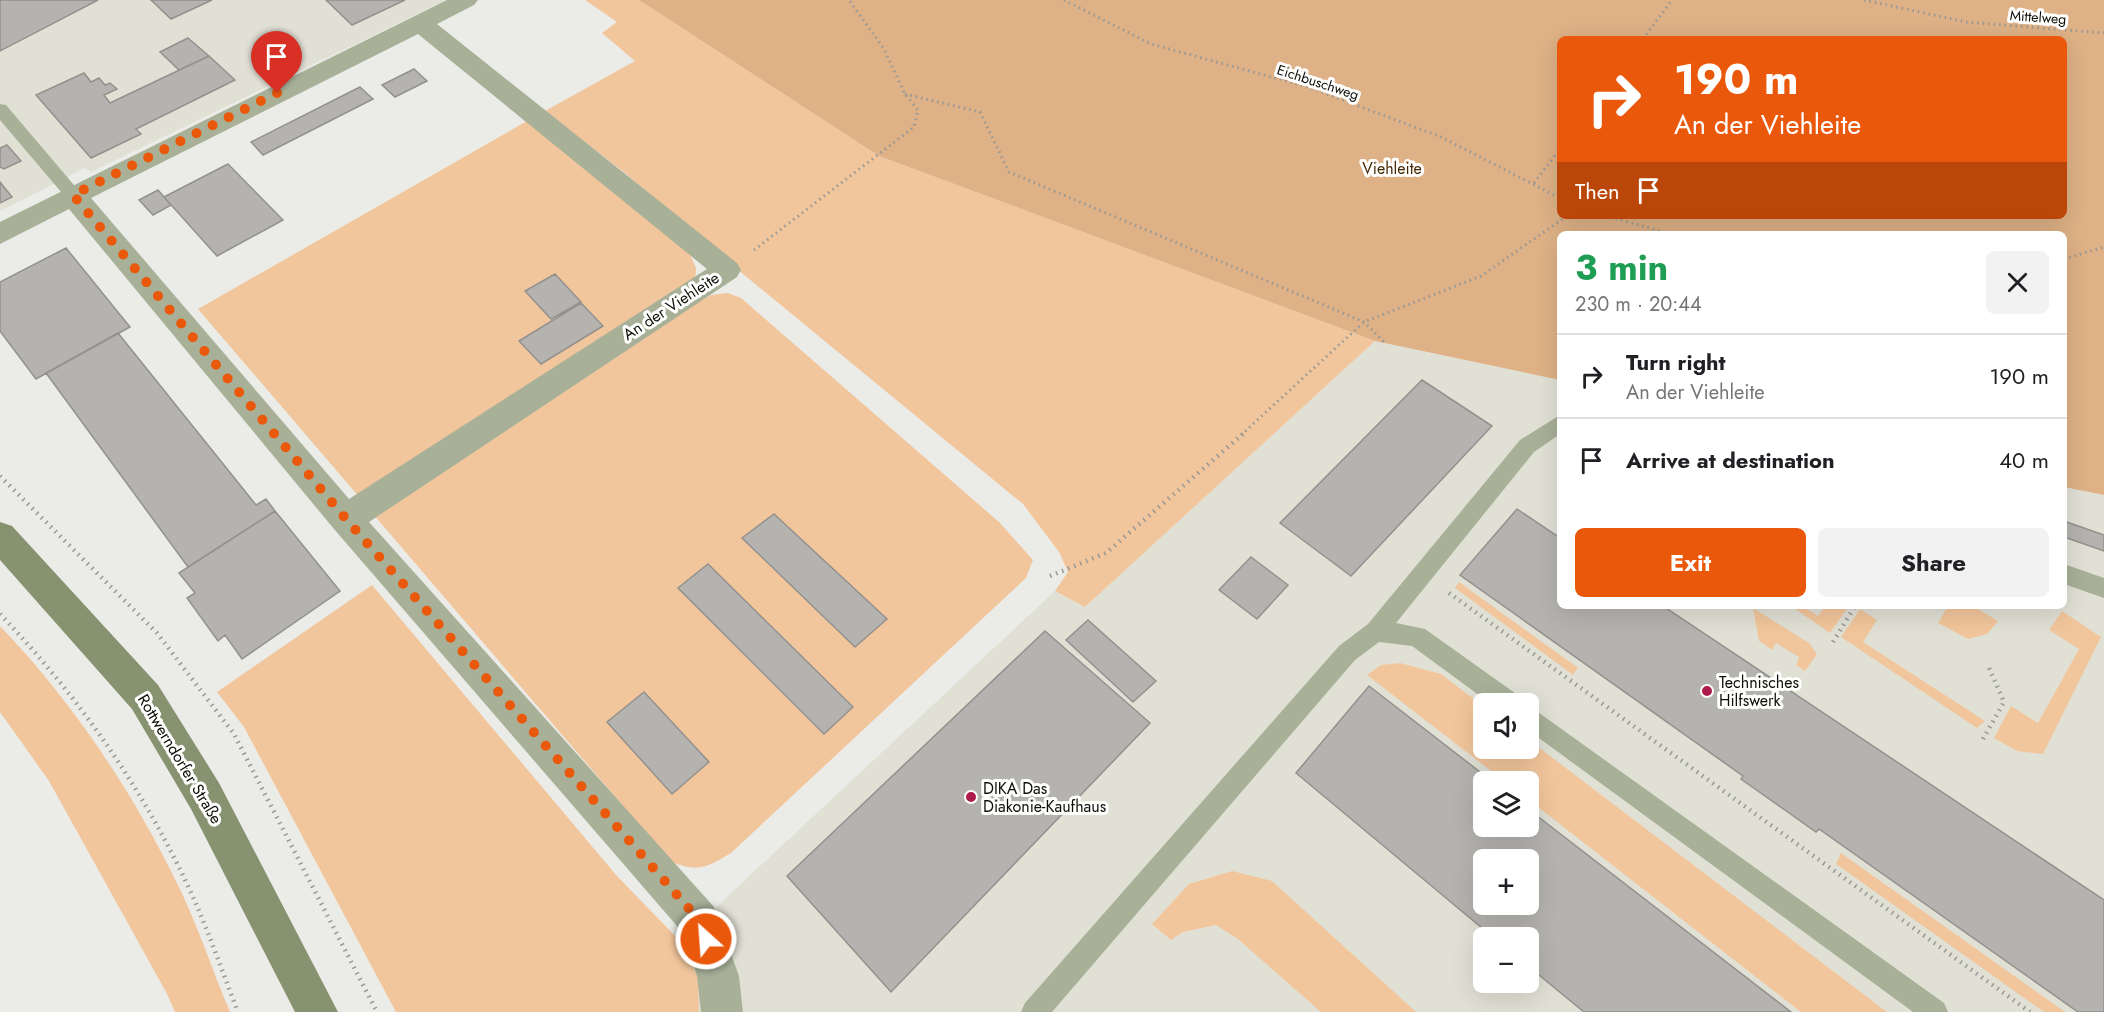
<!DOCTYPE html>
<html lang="en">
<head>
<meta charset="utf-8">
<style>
  body { margin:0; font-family:Jost,sans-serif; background:#f2f2f2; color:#202124; height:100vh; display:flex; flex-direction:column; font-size:22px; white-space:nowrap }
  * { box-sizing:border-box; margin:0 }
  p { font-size:20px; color:#757577 }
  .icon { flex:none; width:33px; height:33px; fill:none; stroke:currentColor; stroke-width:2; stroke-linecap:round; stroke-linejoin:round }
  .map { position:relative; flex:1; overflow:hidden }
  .panel { position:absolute; left:1557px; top:231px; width:510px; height:378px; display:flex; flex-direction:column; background:#fff; border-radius:9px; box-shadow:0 6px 24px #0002 }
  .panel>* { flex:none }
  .hud { position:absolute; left:1557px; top:36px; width:510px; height:183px; border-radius:9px; box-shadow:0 6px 24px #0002; background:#ea580c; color:#fff; overflow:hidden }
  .fabs { position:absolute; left:1473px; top:693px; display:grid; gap:12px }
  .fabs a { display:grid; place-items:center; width:66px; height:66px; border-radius:9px; background:#fff; box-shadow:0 6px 24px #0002; font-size:30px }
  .pin { position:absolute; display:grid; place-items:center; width:51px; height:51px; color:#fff; margin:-62px -26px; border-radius:50% 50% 50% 0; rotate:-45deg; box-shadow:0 0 6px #0007 }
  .pin .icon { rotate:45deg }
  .me { position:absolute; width:66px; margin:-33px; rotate:334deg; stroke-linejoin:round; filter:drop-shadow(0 0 4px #0008) }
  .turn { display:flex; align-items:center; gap:21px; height:126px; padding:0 18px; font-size:27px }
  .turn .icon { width:78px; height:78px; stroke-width:2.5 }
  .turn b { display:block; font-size:42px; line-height:51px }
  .then { display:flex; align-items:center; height:57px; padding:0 18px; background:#0003; gap:12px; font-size:22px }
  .round { display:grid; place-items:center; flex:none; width:63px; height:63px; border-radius:9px; background:#f2f2f2 }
  .head { display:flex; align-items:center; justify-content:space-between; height:102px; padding:0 18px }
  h1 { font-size:36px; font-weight:700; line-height:45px; color:#1e9e55 }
  .primary-button { display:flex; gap:12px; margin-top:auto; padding:12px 18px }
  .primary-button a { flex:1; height:69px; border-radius:9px; background:#ea580c; color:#fff; font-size:24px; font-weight:700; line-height:69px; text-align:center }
  .primary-button a+a { background:#f2f2f2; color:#202124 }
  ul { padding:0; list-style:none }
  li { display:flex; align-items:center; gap:18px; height:84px; padding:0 18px; border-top:2px solid #e0e0e0 }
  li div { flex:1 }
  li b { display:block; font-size:22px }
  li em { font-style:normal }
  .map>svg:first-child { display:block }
</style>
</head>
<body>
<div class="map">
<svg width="2104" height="1012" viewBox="0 0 2104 1012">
  <rect width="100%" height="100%" fill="#ebebe7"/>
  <path fill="#e1e0d5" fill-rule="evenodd" d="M 0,0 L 446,0 L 91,172 L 85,168 L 0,211 Z
    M 1375,341 L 1560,380 L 1560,606 L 2064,606 L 2064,487 L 2104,495 L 2104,1012 L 699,1012 L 698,977 L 681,942 L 729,895 L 1055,591 L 1085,607 ZM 1484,704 L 1528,704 L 1528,748 L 1484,748 ZM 1484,782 L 1528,782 L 1528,826 L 1484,826 ZM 1484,860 L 1528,860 L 1528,904 L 1484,904 ZM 1484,938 L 1528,938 L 1528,982 L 1484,982 Z"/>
  <path fill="#f2c69c" d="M 585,0 L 639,0 L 879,156 L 1375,341 L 1085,607 L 1055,591 L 1068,572 L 1059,552 L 1023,504 L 743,274 L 625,173 L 545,111 L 635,61 L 602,33 L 617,22 Z
    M 527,121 L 689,252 L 696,268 L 695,282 L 360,498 L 198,309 Z
    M 728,293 L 741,298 L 999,522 L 1033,560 L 1026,578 L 731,853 C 706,868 699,872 671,862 L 373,514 L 685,309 L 711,295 Z
    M 1459,582 L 1578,668 L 1573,675 L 1455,588 Z
    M 372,585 L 617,876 L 681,942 L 698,977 L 699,1012 L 396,1012 L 244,727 L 217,692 Z
    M 1791,606 L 1802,606 L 1818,616 L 1825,606 L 1849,606 L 1830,633 Z
    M 1948,606 L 1973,606 L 1998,621 L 1987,634 L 1968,639 L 1938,623 Z
    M 1753,608 L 1809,643 L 1817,654 L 1805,671 L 1796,665 L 1799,657 L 1776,643 L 1772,650 L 1759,641 Z
    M 1860,609 L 1877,620 L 1863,642 L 1985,721 L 1977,728 L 1841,637 Z
    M 2062,611 L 2101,637 L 2043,754 L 2017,751 L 1994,738 L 2011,706 L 2038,723 L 2079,649 L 2049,630 Z
    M 0,626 C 70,699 129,786 174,877 C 196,920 211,967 230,1012 L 175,1012 L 166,992 L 49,781 L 0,712 Z
    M 1400,663 L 1441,674 L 1483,706 L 1484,748 L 1528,748 L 1529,740 L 1887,1012 L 1801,1012 L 1529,800 L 1528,782 L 1504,781 L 1367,675 L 1381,665 Z
    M 1841,853 L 2065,1012 L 2044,1012 L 1836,864 Z
    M 1232,871 L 1272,881 L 1416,1012 L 1321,1012 L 1238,939 L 1216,925 L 1183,932 L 1171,940 L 1152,924 L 1189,884 Z"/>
  <path fill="#deb186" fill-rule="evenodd" d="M 639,0 L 2104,0 L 2104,495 L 2064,487 L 2064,234 L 1560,234 L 1560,380 L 1375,341 L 879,156 ZM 1560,39 L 2064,39 L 2064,216 L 1560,216 Z"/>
  <path fill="#b5b3b0" stroke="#93918e" stroke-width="1.5" fill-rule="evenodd" d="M 0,0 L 98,0 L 0,51 Z
    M 151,0 L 212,0 L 171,19 Z
    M 326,0 L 405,0 L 352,25 Z
    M 188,38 L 209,56 L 179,70 L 160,52 Z
    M 209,56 L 235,80 L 136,129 L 141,134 L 91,158 L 36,95 L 84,73 L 91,82 L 99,78 L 105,85 L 110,83 L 117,89 L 104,95 L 110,103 Z
    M 414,69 L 427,81 L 395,97 L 382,85 Z
    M 360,87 L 373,99 L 263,155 L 251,142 Z
    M 7,145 L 21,161 L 4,169 L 0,167 L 0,148 Z
    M 228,164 L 283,220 L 217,256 L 164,197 Z
    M 0,182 L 12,197 L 0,203 Z
    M 158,190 L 171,205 L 153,215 L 139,200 Z
    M 66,248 L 130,327 L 36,379 L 0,331 L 0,282 Z
    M 555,274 L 581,302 L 551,319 L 525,291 Z
    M 581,303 L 603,326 L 541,364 L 519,341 Z
    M 118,333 L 256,505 L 266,499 L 275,511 L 188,567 L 46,373 Z
    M 1422,380 L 1492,426 L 1351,576 L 1280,523 Z
    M 1517,509 L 1560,538 L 1560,606 L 1663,606 L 2104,900 L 2104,1012 L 2078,1012 L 1819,829 L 1816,832 L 1741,779 L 1743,776 L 1460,575 Z
    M 275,511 L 340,591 L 242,659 L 225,635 L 218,641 L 187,598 L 195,593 L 179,573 Z
    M 774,514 L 887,619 L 855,647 L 742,538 Z
    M 2064,521 L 2104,535 L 2104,551 L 2064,537 Z
    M 1251,557 L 1288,585 L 1257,619 L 1219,590 Z
    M 708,564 L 853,707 L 824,734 L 678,588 Z
    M 1088,620 L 1156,681 L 1133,702 L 1066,640 Z
    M 1045,631 L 1150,723 L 891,992 L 787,876 Z
    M 1369,686 L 1493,782 L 1484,782 L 1484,826 L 1528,826 L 1528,809 L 1791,1012 L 1584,1012 L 1528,966 L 1528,938 L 1494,938 L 1296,773 ZM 1484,860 L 1528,860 L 1528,904 L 1484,904 Z
    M 644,692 L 709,762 L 672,794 L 607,722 Z"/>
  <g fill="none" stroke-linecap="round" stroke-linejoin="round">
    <path stroke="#989895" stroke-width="3" stroke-dasharray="1.5 4" stroke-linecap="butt" d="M 1064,0 L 1151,44 L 1308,87 L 1441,137 L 1560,198
      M 1864,0 L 1966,22 L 2104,33
      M 1643,39 L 1672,0
      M 905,94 L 980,112 L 1009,172 L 1364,322 L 1385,343
      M 1534,183 L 1560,149
      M 1605,216 L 1672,234
      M 754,250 L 914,127 L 918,110 L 905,94 L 884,49 L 849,0
      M 2064,259 L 2104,247
      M 1241,435 L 1364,322 L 1481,276 L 1567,216"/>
    <path stroke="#989895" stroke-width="4.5" stroke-dasharray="1.5 5" stroke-linecap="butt" d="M 0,476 L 157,633 L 234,734 L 377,1012
      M 1050,576 L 1106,553 L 1243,434
      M 1449,593 L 2030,1012
      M 0,614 C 76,694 140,784 187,884 C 207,926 221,969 238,1012
      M 1833,642 L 1855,606
      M 1983,739 L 2004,702 L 1989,668"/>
    <path fill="#a8b098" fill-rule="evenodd" d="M 0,104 L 6,105 L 79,191 L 82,195 L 79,199 L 67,199 L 0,120 Z
      M 1560,415 L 1560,434 L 1534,452 L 1396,623 L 1425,629 L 1519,696 L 1522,704 L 1491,704 L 1412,646 L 1379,642 L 1355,660 L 1052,1012 L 1021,1012 L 1025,1003 L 1339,646 L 1368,624 L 1520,440 Z
      M 2064,564 L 2104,578 L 2104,598 L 2064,584 Z
      M 1528,705 L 1944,1003 L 1948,1012 L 1913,1012 L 1528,730 Z"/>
    <path fill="#a8b098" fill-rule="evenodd" d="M 447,0 L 478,0 L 474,5 L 437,24 L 737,263 L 741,270 L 737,277 L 369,522 L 714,907 L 739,976 L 743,1012 L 701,1012 L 697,976 L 683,933 L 334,529 L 69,209 L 0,244 L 0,222 ZM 418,34 L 707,269 L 349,499 L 91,198 Z"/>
    <path fill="#879370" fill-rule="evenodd" d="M 0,522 L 12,526 L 158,685 L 219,783 L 338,1012 L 295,1012 L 191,809 L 132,709 L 0,560 Z"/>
  </g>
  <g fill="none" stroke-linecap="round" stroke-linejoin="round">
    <path stroke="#ea580c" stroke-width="10" stroke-dasharray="0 18" d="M 277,93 L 73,195 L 346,519 L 700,921 L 706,939"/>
  </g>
  <g fill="#ad1b4d" stroke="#fffffe" stroke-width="2">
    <circle cx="1707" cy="691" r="6"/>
    <circle cx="971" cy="797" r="6"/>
  </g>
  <g text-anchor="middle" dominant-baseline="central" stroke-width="6" stroke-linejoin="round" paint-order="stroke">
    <g font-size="14" fill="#0d0d0c" stroke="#fffffe">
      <text transform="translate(2038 17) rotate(4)">Mittelweg</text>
      <text transform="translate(1318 82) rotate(18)">Eichbuschweg</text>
    </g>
    <g font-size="16" fill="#452704" stroke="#fffffe">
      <text x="1392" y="168">Viehleite</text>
    </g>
    <g font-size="16" fill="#0d0d0c" stroke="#fffffe">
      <text transform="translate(671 306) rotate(-33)">An der Viehleite</text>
      <text transform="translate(180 759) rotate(59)">Rottwerndorfer Straße</text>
    </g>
    <g font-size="16" fill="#0d0d0c" stroke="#fffffe" text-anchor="start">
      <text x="1719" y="682">Technisches<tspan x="1719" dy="18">Hilfswerk</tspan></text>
      <text x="983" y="788">DIKA Das<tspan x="983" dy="18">Diakonie-Kaufhaus</tspan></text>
    </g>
  </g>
</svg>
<div class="fabs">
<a><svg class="icon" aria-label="sound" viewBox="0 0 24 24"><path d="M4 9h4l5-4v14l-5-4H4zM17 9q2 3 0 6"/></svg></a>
<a><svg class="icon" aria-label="layers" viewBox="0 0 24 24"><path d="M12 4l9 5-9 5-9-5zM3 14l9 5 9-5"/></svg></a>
<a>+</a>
<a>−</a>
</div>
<div class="pin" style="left:277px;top:93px;background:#d93025"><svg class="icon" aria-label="arrive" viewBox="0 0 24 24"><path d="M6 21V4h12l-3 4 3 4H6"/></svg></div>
<svg class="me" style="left:706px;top:939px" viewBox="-20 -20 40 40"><circle r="17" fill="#ea580c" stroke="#fff" stroke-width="3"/><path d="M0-11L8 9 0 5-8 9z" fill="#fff"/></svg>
<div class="hud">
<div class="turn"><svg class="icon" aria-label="right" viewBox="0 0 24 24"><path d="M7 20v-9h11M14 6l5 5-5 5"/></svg><div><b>190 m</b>An der Viehleite</div></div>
<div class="then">Then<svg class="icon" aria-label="arrive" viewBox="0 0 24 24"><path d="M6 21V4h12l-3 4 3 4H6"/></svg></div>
</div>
<section class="panel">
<div class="head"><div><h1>3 min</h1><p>230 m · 20:44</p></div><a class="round"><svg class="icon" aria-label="close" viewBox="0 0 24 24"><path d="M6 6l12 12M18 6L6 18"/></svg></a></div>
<ul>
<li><svg class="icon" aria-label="right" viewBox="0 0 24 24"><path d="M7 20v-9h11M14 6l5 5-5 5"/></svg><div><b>Turn right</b><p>An der Viehleite</p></div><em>190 m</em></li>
<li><svg class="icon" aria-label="arrive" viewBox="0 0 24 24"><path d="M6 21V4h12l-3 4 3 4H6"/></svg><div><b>Arrive at destination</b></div><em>40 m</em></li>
</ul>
<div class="primary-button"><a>Exit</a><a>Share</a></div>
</section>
</div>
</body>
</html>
